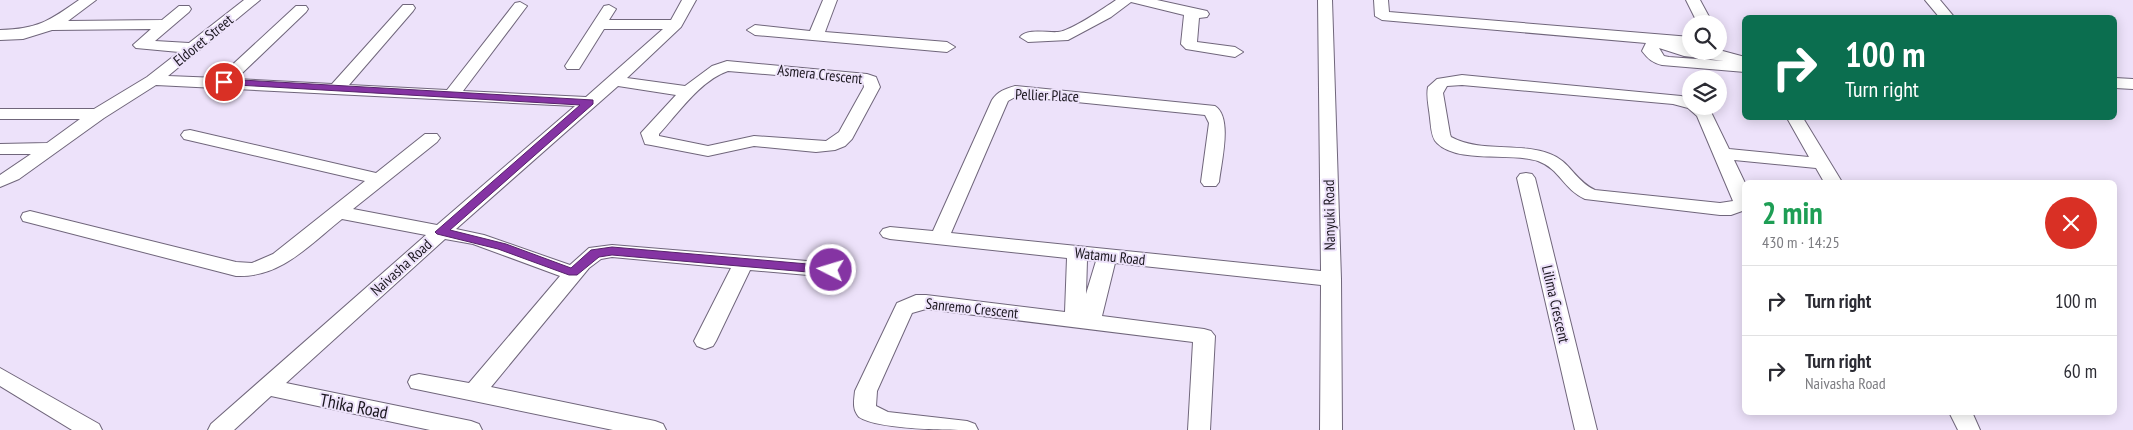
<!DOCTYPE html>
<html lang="en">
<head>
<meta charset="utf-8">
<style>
  body { margin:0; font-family:"PT Sans Narrow",sans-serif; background:#f2f2f3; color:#2b2b33; height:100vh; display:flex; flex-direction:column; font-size:19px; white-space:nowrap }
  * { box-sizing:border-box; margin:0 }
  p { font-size:16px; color:#7c7c81 }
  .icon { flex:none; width:28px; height:28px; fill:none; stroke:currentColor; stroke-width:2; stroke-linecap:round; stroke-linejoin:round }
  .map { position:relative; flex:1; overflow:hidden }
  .drawer { position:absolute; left:1742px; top:180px; width:375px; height:235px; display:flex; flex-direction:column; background:#fff; border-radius:8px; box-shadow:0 2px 12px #0003 }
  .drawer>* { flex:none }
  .top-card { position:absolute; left:1742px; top:15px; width:375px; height:105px; border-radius:8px; box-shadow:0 2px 12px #0003; background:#0b6e4f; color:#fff; overflow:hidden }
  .buttons { position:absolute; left:1682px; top:15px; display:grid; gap:10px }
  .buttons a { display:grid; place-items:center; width:45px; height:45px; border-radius:50%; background:#fff; box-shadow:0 2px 12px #0003; font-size:25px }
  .pin { position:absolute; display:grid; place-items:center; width:42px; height:42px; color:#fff; margin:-21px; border:2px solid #fff; border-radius:50%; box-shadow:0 1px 5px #0007 }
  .me { position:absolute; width:55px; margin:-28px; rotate:275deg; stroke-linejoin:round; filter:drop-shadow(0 0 4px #0008) }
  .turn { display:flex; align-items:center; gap:18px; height:105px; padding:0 20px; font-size:22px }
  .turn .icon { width:65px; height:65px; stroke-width:2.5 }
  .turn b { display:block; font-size:35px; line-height:42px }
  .round { display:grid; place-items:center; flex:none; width:52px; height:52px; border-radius:26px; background:#f2f2f3 }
  .overview { display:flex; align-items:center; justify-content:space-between; height:85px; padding:0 20px }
  h1 { font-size:30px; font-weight:800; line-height:38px; color:#1e9e55 }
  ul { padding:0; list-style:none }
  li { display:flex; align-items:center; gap:15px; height:70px; padding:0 20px; border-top:1px solid #e1e1e2 }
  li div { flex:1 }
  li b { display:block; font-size:19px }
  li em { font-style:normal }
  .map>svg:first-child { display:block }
</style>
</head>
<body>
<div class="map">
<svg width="2133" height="430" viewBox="0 0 2133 430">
  <rect width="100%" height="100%" fill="#ede2fa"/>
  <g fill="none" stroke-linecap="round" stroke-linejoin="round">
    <defs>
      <path id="minor" d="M 79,0 L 96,0 L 68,21 L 162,20 L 179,6 L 189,6 L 191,9 L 189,12 L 155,41 L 189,43 L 244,0 L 260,0 L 168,76 L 218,78 L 296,6 L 306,6 L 308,9 L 306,12 L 236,79 L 332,84 L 403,5 L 413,5 L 415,8 L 413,11 L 349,85 L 447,90 L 515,3 L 520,2 L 527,6 L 463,91 L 586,97 L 663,29 L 604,29 L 579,69 L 567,69 L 565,66 L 604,6 L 609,5 L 616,9 L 609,20 L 671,20 L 682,0 L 696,0 L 681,27 L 627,78 L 685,86 L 712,66 L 727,61 L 867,74 L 876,77 L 880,87 L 852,139 L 845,146 L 835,150 L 816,152 L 754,146 L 708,156 L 651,145 L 645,144 L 641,133 L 676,95 L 618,86 L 456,229 L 484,235 L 570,265 L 589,248 L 612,245 L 831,263 L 838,265 L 841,270 L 838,275 L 831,277 L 750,270 L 716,341 L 713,346 L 705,349 L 697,346 L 694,341 L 731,268 L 612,257 L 601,259 L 589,268 L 491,387 L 655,421 L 663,424 L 666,430 L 613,430 L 411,388 L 408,382 L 411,376 L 419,374 L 469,383 L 560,276 L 473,244 L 445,239 L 286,383 L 471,421 L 479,424 L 482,430 L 430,430 L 271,396 L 234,430 L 208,430 L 211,424 L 426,235 L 342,219 C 309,245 281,278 236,276 L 23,221 L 21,217 L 23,213 L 30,211 L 236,262 L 252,263 L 273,254 L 365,181 L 184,139 L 181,135 L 184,131 L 190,130 L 376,173 L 425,134 L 437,134 L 440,138 L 437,142 L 353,209 L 437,225 L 575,106 L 156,85 L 104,118 L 19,179 L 0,187 L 0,175 L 31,154 L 0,154 L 0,144 L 47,143 L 80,119 L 0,119 L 0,109 L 94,109 L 147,77 L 179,52 L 136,48 L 133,45 L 151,29 L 52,30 L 23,39 L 0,40 L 0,30 C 38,29 49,21 79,0 ZM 728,71 L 859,82 L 863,83 L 864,87 L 839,132 L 826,141 L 754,136 L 708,146 L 659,136 L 659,134 C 678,113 701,80 728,71 Z
        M 823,0 L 837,0 L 825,32 L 947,42 L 955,47 L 947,52 L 755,35 L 747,30 L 755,25 L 810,31 Z
        M 1116,0 L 1157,0 L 1207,11 L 1209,14 L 1207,17 L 1199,18 L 1197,42 L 1235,47 L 1243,52 L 1235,57 L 1186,49 L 1181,44 L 1184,15 L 1131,2 L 1111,17 L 1068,40 L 1028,42 L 1020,37 C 1027,28 1048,33 1058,32 C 1071,31 1104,8 1116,0 Z
        M 1318,0 L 1332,0 L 1341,279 L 1342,430 L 1320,430 L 1321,285 L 1115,263 L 1102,316 L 1204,329 L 1211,331 L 1215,336 L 1210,430 L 1188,430 L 1193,342 L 926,309 L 912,313 L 877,391 L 876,406 L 888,412 L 967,421 L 975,424 L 978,430 C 951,430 878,430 859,417 C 852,409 854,401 855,391 L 897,303 L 916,295 L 926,295 L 1065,312 L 1067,258 L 890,239 L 883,237 L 880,233 L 883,229 L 890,227 L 933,231 L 992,100 C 998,91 1005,89 1015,86 L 1215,106 C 1233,117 1221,163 1219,182 L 1216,186 L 1204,186 L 1201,182 L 1209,123 L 1205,115 L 1017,96 L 1008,101 L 951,233 L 1321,271 ZM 1087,260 L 1096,261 L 1086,294 Z
        M 1374,0 L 1388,0 L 1389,12 L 1691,37 L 1691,47 L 1680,46 L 1691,47 L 1691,51 L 1719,50 L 1745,57 L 1745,72 L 1662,65 C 1653,63 1648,59 1642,51 L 1646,43 L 1382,20 L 1375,16 ZM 1659,48 L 1684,56 L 1724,61 L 1669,57 L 1664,56 Z
        M 1686,0 L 1700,0 L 1713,24 L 1698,24 Z
        M 1925,0 L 1940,0 L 1955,18 L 1940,18 Z
        M 1462,75 L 1681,96 L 1691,99 L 1691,106 L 1705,106 L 1710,110 L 1729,149 L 1809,157 L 1787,118 L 1803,118 L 1842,182 L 1824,182 L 1816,168 L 1734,160 L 1745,183 L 1745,210 L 1731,215 L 1720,215 L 1585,199 C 1563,189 1560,169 1538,161 C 1511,152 1458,164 1437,143 C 1431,138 1431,125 1430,118 C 1429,107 1426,97 1428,87 L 1437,79 ZM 1462,85 L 1673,104 L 1688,108 L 1697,116 L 1733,201 L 1720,203 L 1595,190 C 1575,181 1570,161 1550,154 C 1519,142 1480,153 1451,137 L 1450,134 L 1443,93 L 1447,86 Z
        M 2115,78 L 2133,79 L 2133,89 L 2115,88 Z
        M 1526,173 L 1532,174 L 1535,178 L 1597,430 L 1575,430 L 1517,178 L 1520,174 Z
        M 0,368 L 99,424 L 102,430 L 72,430 L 0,386 Z
        M 1949,412 L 1972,412 L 1980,430 L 1958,430 Z"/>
    </defs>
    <use href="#minor" stroke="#70667b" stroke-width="2"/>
    <use href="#minor" fill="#fff" fill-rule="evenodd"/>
  </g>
  <path fill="#8534a3" stroke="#56226a" d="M 224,79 L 593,100 L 593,104 L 450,230 L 506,244 L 571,268 L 591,250 L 612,247 L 831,266 L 837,270 L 831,274 L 612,255 L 599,257 L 577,275 L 569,275 L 498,249 L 437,234 L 435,232 L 580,105 L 220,84 L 219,82 Z"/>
  <g text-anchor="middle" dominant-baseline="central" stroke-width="4" stroke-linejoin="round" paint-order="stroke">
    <g font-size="15" fill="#1a161e" stroke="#ede2fa">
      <text transform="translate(203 40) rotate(-39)">Eldoret Street</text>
      <text transform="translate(820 74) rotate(6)">Asmera Crescent</text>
      <text transform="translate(1047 95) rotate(2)">Pellier Place</text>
      <text transform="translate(1329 215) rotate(-91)">Nanyuki Road</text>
      <text transform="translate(1110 256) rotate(6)">Watamu Road</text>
      <text transform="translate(401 267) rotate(-42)">Naivasha Road</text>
      <text transform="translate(1556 304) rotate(77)">Lilima Crescent</text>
      <text transform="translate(972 308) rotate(6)">Sanremo Crescent</text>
    </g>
    <g font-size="18" fill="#1a161e" stroke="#ede2fa">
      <text transform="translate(354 406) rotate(11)">Thika Road</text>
    </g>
  </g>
</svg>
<div class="buttons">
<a><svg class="icon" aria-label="search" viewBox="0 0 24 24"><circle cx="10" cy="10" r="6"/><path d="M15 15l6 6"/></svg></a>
<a><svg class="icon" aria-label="layers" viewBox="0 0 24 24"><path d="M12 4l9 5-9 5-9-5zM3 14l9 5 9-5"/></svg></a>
</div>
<div class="pin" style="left:224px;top:82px;background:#d93025"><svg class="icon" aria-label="arrive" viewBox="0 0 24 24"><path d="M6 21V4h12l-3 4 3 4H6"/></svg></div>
<svg class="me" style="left:831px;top:270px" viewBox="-20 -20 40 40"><circle r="17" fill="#8534a3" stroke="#fff" stroke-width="3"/><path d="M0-11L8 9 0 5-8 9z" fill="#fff"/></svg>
<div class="top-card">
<div class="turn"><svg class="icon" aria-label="right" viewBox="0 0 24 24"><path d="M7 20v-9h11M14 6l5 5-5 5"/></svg><div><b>100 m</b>Turn right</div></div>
</div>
<section class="drawer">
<div class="overview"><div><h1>2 min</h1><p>430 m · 14:25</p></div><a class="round" style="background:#d93025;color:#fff"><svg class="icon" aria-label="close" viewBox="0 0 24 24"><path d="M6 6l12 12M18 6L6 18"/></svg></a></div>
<ul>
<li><svg class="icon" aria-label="right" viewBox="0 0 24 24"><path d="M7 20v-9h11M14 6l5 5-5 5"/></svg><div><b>Turn right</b></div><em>100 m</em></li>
<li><svg class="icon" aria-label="right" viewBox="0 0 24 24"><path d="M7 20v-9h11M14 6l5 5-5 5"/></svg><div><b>Turn right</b><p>Naivasha Road</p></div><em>60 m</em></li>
</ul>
</section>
</div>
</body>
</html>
